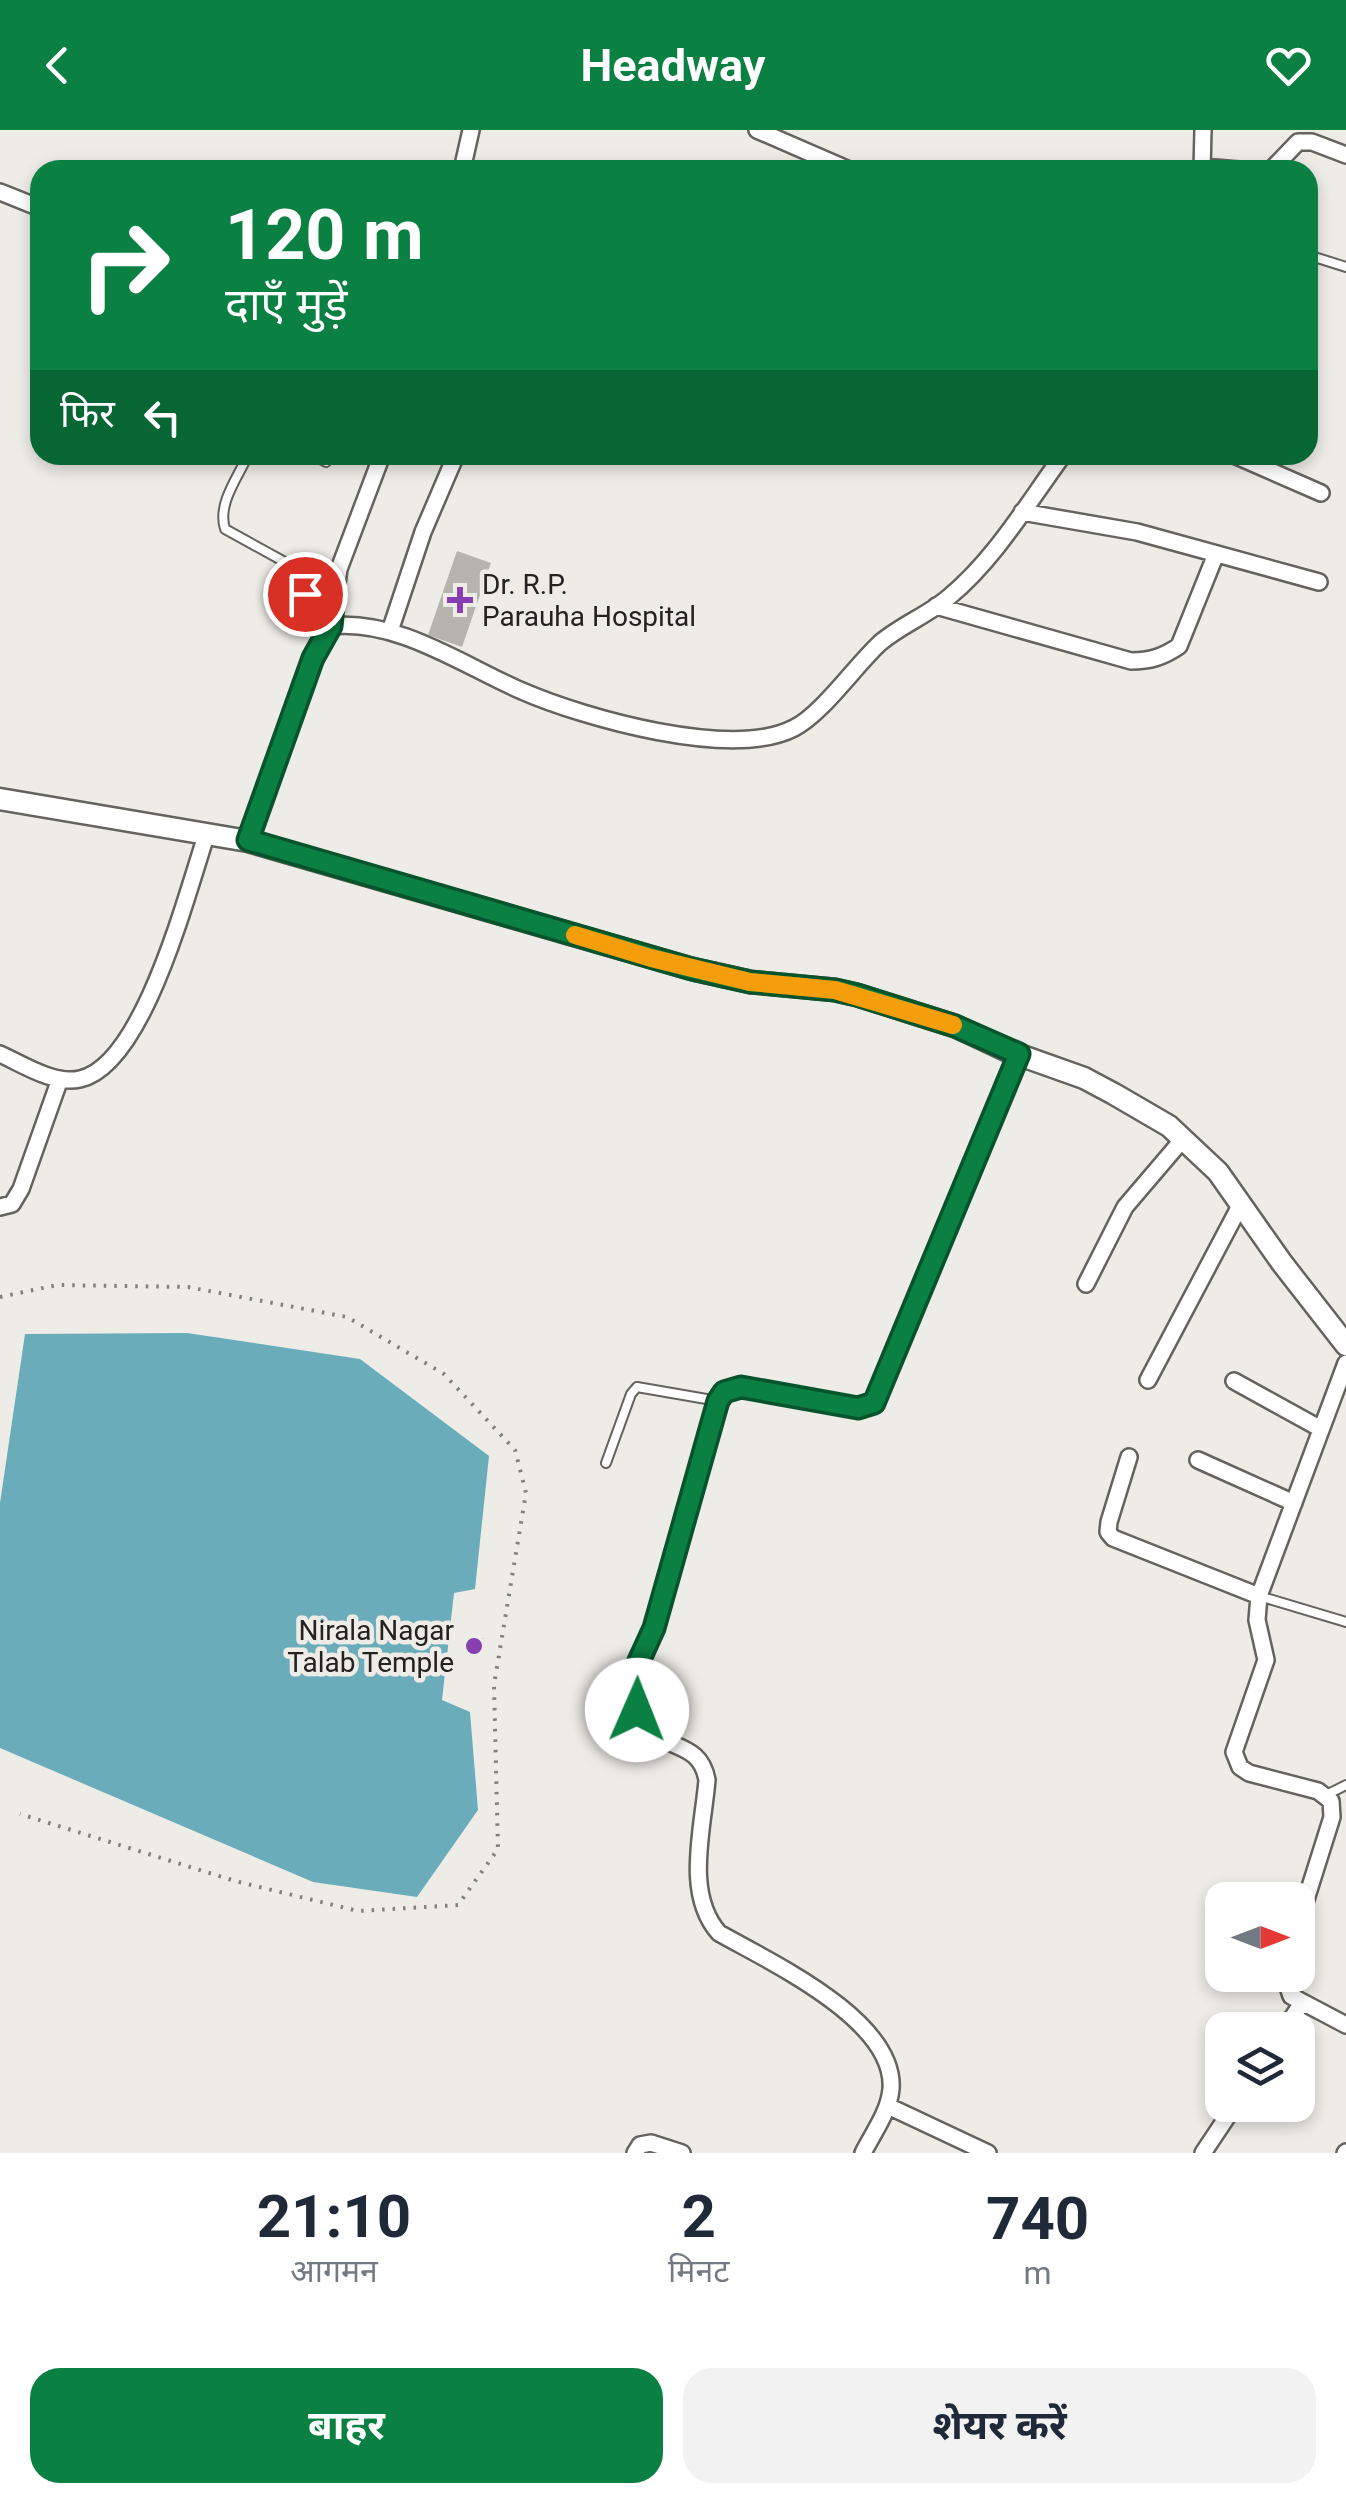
<!DOCTYPE html>
<html lang="hi">
<head>
<meta charset="utf-8">
<style>
  body { margin:0; font-family:Roboto,"Noto Sans Devanagari",sans-serif; background:#f2f2f3; color:#1f2937; height:100vh; display:flex; flex-direction:column; font-size:38px; white-space:nowrap }
  * { box-sizing:border-box; margin:0 }
  p { font-size:32px; color:#747a83 }
  .icon { flex:none; width:55px; height:55px; fill:none; stroke:currentColor; stroke-width:2; stroke-linecap:round; stroke-linejoin:round }
  .map { position:relative; height:2023px; overflow:hidden }
  .panel { display:flex; flex-direction:column; background:#fff; flex:1 }
  .panel>* { flex:none }
  .banner { position:absolute; left:30px; top:30px; width:1288px; height:305px; border-radius:30px; box-shadow:0 5px 15px #0003; background:#0b8043; color:#fff; overflow:hidden }
  .needle { width:65px; rotate:90deg }
  .tools { position:absolute; left:1205px; top:1752px; display:grid; gap:20px }
  .tools a { display:grid; place-items:center; width:110px; height:110px; border-radius:20px; background:#fff; box-shadow:0 5px 15px #0003; font-size:50px }
  .pin { position:absolute; display:grid; place-items:center; width:85px; height:85px; color:#fff; margin:-42px; border:5px solid #fff; border-radius:50%; box-shadow:0 2px 10px #0007 }
  .me { position:absolute; width:110px; margin:-55px; rotate:1deg; stroke-linejoin:round; filter:drop-shadow(0 0 8px #0008) }
  .turn { display:flex; align-items:center; gap:35px; height:210px; padding:0 30px; font-size:45px }
  .turn .icon { width:130px; height:130px; stroke-width:2.5 }
  .turn b { display:block; font-size:70px; line-height:85px }
  .then { display:flex; align-items:center; height:95px; padding:0 30px; background:#0003; gap:20px; font-size:38px }
  .eta { display:flex; justify-content:space-evenly; align-items:center; height:170px; text-align:center }
  .eta b { font-size:60px; font-weight:700; line-height:70px }
  .button { display:flex; gap:20px; margin-top:auto; padding:20px 30px }
  .button a { flex:1; height:115px; border-radius:30px; background:#0b8043; color:#fff; font-size:40px; font-weight:700; line-height:115px; text-align:center }
  .button a+a { background:#f2f2f3; color:#1f2937 }
  header { display:flex; justify-content:space-between; align-items:center; height:130px; padding:0 30px; background:#0b8043; color:#fff; font-size:45px; font-weight:700 }
  .map>svg:first-child { display:block }
</style>
</head>
<body>
<header><svg class="icon" aria-label="back" viewBox="0 0 24 24"><path d="M15 5l-7 7 7 7"/></svg>Headway<svg class="icon" aria-label="heart" viewBox="0 0 24 24"><path d="M12 20l-8-8c-3-5 5-10 8-4 3-6 11-1 8 4z"/></svg></header>
<div class="map">
<svg width="1346" height="2023" viewBox="0 0 1346 2023">
  <rect width="100%" height="100%" fill="#edece7"/>
  <path fill="#6aacba" d="M 187,1203 L 360,1229 L 489,1326 L 475,1459 L 454,1463 L 442,1570 L 470,1582 L 478,1680 L 417,1767 L 313,1752 L 0,1618 L 0,1373 L 25,1204 Z"/>
  <path fill="#b5b4af" d="M 457,421 L 491,433 L 462,517 L 428,505 Z
    M 467,1506 L 484,1508 L 482,1525 L 465,1524 Z"/>
  <g fill="none" stroke-linecap="round" stroke-linejoin="round">
    <defs>
      <path id="service" d="M 1308,125 L 1346,137
        M 248,325 C 238,347 217,374 225,399 L 283,431 L 299,459 L 332,475
        M 313,325 L 326,332
        M 606,1333 L 631,1264 L 637,1257 L 718,1271
        M 1259,1466 L 1346,1492
        M 1326,1665 L 1346,1655"/>
      <path id="minor" d="M 757,0 L 849,40
        M 1202,37 L 1239,40
        M 462,40 L 471,0
        M 1202,40 L 1203,0
        M 1271,40 L 1298,12 L 1312,12 L 1346,25
        M 0,62 L 40,78
        M 1234,325 L 1321,363
        M 1022,382 L 1137,402 L 1319,452
        M 936,476 L 1131,531 C 1150,531 1163,527 1179,516 L 1216,424
        M 331,496 L 339,439 L 382,325
        M 390,501 L 423,402 L 456,325
        M 248,711 L 313,528 L 331,496 C 398,489 462,535 522,561 C 584,588 732,630 794,598 C 822,584 855,536 880,513 C 901,495 928,485 949,467 C 995,429 1028,373 1063,325
        M 0,924 C 22,934 54,955 80,949 C 144,935 187,762 207,703
        M 0,1077 L 12,1074 L 21,1059 L 60,949
        M 1086,1154 L 1125,1077 L 1183,1009
        M 1148,1250 L 1241,1074
        M 1234,1251 L 1321,1299
        M 1129,1327 L 1109,1392 L 1108,1402 L 1113,1408 L 1259,1466
        M 1198,1330 L 1294,1373
        M 1298,1795 L 1332,1687 L 1331,1671 L 1318,1661 L 1249,1643 L 1240,1637 L 1234,1622 L 1266,1530 L 1257,1490 L 1259,1466 L 1346,1233
        M 1284,1845 L 1291,1866 L 1346,1895
        M 1284,1900 L 1302,1873
        M 888,1976 L 988,2023
        M 635,2023 L 640,2015 L 651,2013 L 682,2023
        M 863,2023 C 873,2003 889,1982 891,1959 C 896,1890 770,1832 719,1803 C 684,1764 703,1699 707,1650 C 699,1604 653,1626 637,1579 C 634,1570 631,1559 632,1549 C 635,1529 650,1512 656,1493 C 677,1419 693,1343 718,1271 L 724,1262 L 741,1257 L 858,1278 L 874,1273 L 1019,924
        M 1203,2023 L 1235,1975
        M 1345,2023 L 1346,2022"/>
      <path id="tertiary" d="M 0,669 L 248,711 L 692,839 L 751,852 L 835,860 L 857,865 L 955,896 L 1008,921 L 1084,948 L 1114,964 L 1169,996 L 1218,1042 L 1282,1133 L 1346,1215"/>
    </defs>
    <use href="#service" stroke="#64635e" stroke-width="12"/>
    <use href="#minor" stroke="#64635e" stroke-width="20"/>
    <use href="#tertiary" stroke="#64635e" stroke-width="25"/>
    <path stroke="#81807c" stroke-width="4" stroke-dasharray="2.5 8" stroke-linecap="butt" d="M 0,1167 L 57,1155 L 188,1157 L 347,1187 L 444,1244 L 515,1320 L 526,1363 L 494,1555 L 498,1719 L 458,1775 L 358,1781 L 235,1751 L 20,1684"/>
    <use href="#service" stroke="#fff" stroke-width="8"/>
    <use href="#minor" stroke="#fff" stroke-width="15"/>
    <use href="#tertiary" stroke="#fff" stroke-width="20"/>
  </g>
  <g fill="none" stroke-linecap="round" stroke-linejoin="round">
    <defs>
      <path id="route" d="M 305,464 L 333,475 L 331,496 L 313,528 L 248,710 L 692,839 L 750,852 L 835,860 L 857,865 L 955,896 L 1019,924 L 874,1273 L 858,1278 L 741,1257 L 724,1262 L 718,1271 L 654,1498 L 634,1542 L 633,1565 L 637,1580"/>
    </defs>
    <use href="#route" stroke="#07532c" stroke-width="25"/>
    <use href="#route" stroke="#0b8043" stroke-width="18"/>
    <path stroke="#f59e0b" stroke-width="18" d="M 575,805 L 651,828 L 750,852 L 835,860 L 953,895"/>
  </g>
  <g fill="#883fb2" stroke="#edece7" stroke-width="4">
    <path d="M455 455h10v10h10v10h-10v10h-10v-10h-10v-10h10z"/>
    <circle cx="474" cy="1516" r="10"/>
  </g>
  <g text-anchor="middle" dominant-baseline="central" stroke-width="9" stroke-linejoin="round" paint-order="stroke">
    <g font-size="28" fill="#232220" stroke="#edece7" text-anchor="start">
      <text x="482" y="454">Dr. R.P.<tspan x="482" dy="32">Parauha Hospital</tspan></text>
      <text x="454" y="1500" text-anchor="end">Nirala Nagar<tspan x="454" dy="32">Talab Temple</tspan></text>
    </g>
  </g>
</svg>
<div class="tools">
<a><svg class="needle" viewBox="-14 -14 28 28"><path d="M0-13l5 13h-10z" fill="#e53935"/><path d="M0 13l5-13h-10z" fill="#747a83"/></svg></a>
<a><svg class="icon" aria-label="layers" viewBox="0 0 24 24"><path d="M12 4l9 5-9 5-9-5zM3 14l9 5 9-5"/></svg></a>
</div>
<div class="pin" style="left:305px;top:464px;background:#d93025"><svg class="icon" aria-label="arrive" viewBox="0 0 24 24"><path d="M6 21V4h12l-3 4 3 4H6"/></svg></div>
<svg class="me" style="left:637px;top:1580px" viewBox="-20 -20 40 40"><circle r="19" fill="#fff"/><path d="M0-13L10 11 0 6-10 11z" fill="#0b8043"/></svg>
<div class="banner">
<div class="turn"><svg class="icon" aria-label="right" viewBox="0 0 24 24"><path d="M7 20v-9h11M14 6l5 5-5 5"/></svg><div><b>120 m</b>दाएँ मुड़ें</div></div>
<div class="then">फिर<svg class="icon" aria-label="left" viewBox="0 0 24 24"><path d="M17 20v-9H6M10 6l-5 5 5 5"/></svg></div>
</div>
</div>
<section class="panel">
<div class="eta">
<div><b>21:10</b><p>आगमन</p></div>
<div><b>2</b><p>मिनट</p></div>
<div><b>740</b><p>m</p></div>
</div>
<div class="button"><a>बाहर</a><a>शेयर करें</a></div>
</section>
</body>
</html>
